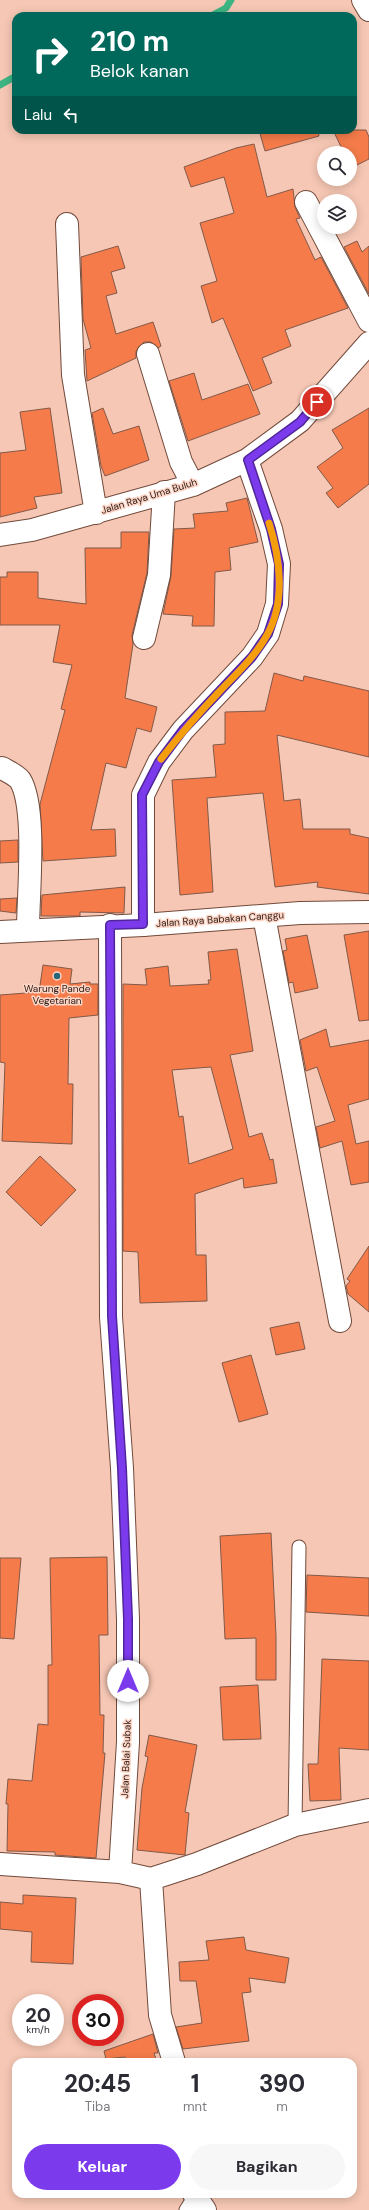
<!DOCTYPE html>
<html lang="id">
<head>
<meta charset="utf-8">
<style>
  body { margin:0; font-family:"DM Sans",sans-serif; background:#f7f7f7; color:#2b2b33; height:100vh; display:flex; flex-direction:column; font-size:15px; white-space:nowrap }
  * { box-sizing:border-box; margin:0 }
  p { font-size:13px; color:#7c7c81 }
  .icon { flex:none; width:22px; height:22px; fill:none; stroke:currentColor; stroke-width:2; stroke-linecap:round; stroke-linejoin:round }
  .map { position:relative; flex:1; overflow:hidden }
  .drawer { position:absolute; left:12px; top:2058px; width:345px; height:140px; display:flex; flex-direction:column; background:#fff; border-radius:12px; box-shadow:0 2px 10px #0003 }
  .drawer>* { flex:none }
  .top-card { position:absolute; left:12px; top:12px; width:345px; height:122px; border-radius:12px; box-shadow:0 2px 10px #0003; background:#00695c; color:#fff; overflow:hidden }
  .buttons { position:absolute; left:317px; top:146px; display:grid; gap:8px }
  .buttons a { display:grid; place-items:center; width:40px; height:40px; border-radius:50%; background:#fff; box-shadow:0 2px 10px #0003; font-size:20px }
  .speed { position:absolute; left:12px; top:1994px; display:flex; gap:8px; font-size:20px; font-weight:700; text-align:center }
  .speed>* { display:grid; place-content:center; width:52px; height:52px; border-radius:50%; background:#fff; box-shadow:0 2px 10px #0003; line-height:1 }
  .speed small { font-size:10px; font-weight:400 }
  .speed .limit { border:6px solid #d22; background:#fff; color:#111 }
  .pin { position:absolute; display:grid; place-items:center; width:34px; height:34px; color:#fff; margin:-17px; border:2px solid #fff; border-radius:50%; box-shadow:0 1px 4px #0007 }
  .me { position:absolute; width:44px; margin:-22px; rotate:0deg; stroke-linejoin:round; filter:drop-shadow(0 0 3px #0008) }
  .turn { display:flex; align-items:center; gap:14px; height:84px; padding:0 12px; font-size:18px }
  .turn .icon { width:52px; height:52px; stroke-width:2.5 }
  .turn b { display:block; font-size:28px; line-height:34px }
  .then { display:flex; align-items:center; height:38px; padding:0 12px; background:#0003; gap:8px; font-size:15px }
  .eta { display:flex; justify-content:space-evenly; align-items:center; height:68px; text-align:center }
  .eta b { font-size:24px; font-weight:700; line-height:28px }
  .primary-button { display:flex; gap:8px; margin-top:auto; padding:8px 12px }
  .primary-button a { flex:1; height:46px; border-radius:24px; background:#7c3aed; color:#fff; font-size:16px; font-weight:700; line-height:46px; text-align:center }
  .primary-button a+a { background:#f7f7f7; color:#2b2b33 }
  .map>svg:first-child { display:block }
</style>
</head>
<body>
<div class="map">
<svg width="369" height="2210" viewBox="0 0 369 2210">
  <rect width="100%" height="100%" fill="#f6c7b4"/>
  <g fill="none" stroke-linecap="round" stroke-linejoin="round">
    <path stroke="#3db583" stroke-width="7" d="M 211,16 L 226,8 L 231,0
      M 0,85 L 16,76"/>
  </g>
  <path fill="#f57c4a" stroke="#825949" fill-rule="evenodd" d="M 259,130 L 318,130 L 319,136 L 265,151 Z
    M 333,130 L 366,130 L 369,137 L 369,159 L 351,168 L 350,153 L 344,153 Z
    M 254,144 L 267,197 L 293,189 L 295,207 L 300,218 L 296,219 L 315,260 L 321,257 L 348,308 L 285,330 L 291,346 L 262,358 L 272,383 L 253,391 L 223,318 L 212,323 L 201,286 L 217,281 L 200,223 L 234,213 L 224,177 L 191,187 L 184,167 L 236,148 Z
    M 357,241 L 362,252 L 369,246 L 369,294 L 344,247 Z
    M 118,246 L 125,268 L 111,272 L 117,293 L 106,296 L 116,334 L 153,322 L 161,346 L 158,348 L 151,342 L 144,342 L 136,351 L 136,358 L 87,381 L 85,350 L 91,348 L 83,319 L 81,257 Z
    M 194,373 L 202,400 L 248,384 L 260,414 L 188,441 L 169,381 Z
    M 50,408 L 62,493 L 34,497 L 37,508 L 0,517 L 0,453 L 26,450 L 20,412 Z
    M 103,408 L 113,434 L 139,426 L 149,460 L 105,476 L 101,466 L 92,413 Z
    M 369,408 L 369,484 L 338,508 L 326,493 L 333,488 L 317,467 L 343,448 L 332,430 Z
    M 247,498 L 258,542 L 229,548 L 231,570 L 215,572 L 214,626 L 192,626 L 193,616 L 163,614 L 171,576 L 174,529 L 195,528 L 193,514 L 228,511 L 226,503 Z
    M 121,532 L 149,532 L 147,573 L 132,635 L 133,644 L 125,698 L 157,707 L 151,732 L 137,728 L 126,768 L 106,763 L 91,830 L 115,829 L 116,856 L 43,861 L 40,804 L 65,710 L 61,709 L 72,665 L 53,662 L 60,625 L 0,625 L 0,577 L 7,577 L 7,572 L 38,572 L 38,598 L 86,604 L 85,548 L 121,548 Z
    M 274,673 L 303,681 L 304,676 L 369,691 L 369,757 L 277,735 L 284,801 L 300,799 L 303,829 L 350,829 L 350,834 L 369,838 L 369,894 L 317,887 L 318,882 L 275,887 L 263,793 L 207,798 L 213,892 L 180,895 L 172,780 L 216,777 L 213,745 L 225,744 L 225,712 L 265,711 Z
    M 18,840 L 18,862 L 0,863 L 0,841 Z
    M 125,887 L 124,913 L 80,912 L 80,916 L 41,916 L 42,895 Z
    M 17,898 L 16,913 L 0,911 L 0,899 Z
    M 369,931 L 369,1020 L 359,1021 L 344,935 Z
    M 307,935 L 318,988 L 295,993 L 293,982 L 289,983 L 283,951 L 287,950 L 285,939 Z
    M 237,949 L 253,1051 L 230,1055 L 249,1137 L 262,1133 L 270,1160 L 273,1159 L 277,1183 L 244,1188 L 243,1178 L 195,1194 L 196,1255 L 206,1255 L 207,1301 L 140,1303 L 138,1252 L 123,1251 L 123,984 L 147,985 L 145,969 L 168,966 L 170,986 L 209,984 L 208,980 L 211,980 L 208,952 ZM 211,1067 L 233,1149 L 189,1164 L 183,1116 L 179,1117 L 172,1070 Z
    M 43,965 L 72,969 L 70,984 L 90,982 L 90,984 L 98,984 L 98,1015 L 69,1018 L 68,1084 L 73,1084 L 72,1144 L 2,1141 L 5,1063 L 0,1062 L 0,995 L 39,992 Z
    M 326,1029 L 330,1047 L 369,1040 L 369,1099 L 348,1105 L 356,1144 L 369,1141 L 369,1182 L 351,1185 L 342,1141 L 320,1148 L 316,1127 L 335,1121 L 317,1067 L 306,1071 L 300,1040 Z
    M 40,1156 L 76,1190 L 41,1226 L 6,1192 Z
    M 369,1246 L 369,1312 L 348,1294 L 346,1286 L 350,1281 L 347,1279 Z
    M 299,1322 L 305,1349 L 276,1355 L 270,1328 Z
    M 251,1355 L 268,1414 L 239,1422 L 222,1363 Z
    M 271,1533 L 276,1636 L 276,1680 L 256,1680 L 256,1638 L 225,1639 L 220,1536 Z
    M 107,1557 L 108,1635 L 99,1635 L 100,1715 L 104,1715 L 103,1753 L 105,1753 L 96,1858 L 55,1855 L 55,1852 L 7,1851 L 8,1804 L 6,1804 L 8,1779 L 32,1781 L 38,1724 L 48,1725 L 48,1665 L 52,1665 L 50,1558 Z
    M 0,1558 L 21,1558 L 14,1639 L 0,1638 Z
    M 307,1575 L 369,1578 L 369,1616 L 306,1612 Z
    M 322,1659 L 369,1661 L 369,1750 L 339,1748 L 341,1800 L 310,1801 L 308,1764 L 318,1764 Z
    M 258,1685 L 261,1739 L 223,1740 L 220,1687 Z
    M 149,1735 L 197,1745 L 185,1812 L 189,1813 L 185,1855 L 137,1850 L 142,1788 L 148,1757 L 145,1756 Z
    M 23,1895 L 76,1898 L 73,1964 L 31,1962 L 32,1932 L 0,1929 L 0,1902 L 23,1904 Z
    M 244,1937 L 246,1950 L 289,1958 L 285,1983 L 249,1978 L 251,1992 L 242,1993 L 249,2041 L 183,2049 L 176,2027 L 202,2023 L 196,1981 L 180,1981 L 179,1962 L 209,1960 L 206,1941 Z
    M 153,2034 L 158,2053 L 154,2053 L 157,2062 L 126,2062 L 125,2057 L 106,2059 L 104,2051 Z"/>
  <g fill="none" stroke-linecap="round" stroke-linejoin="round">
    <defs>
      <path id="service" d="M 295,1825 L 299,1547
        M 186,2210 L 195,2196"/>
      <path id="minor" d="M 363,0 L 369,10
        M 306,202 L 369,321
        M 67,224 L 73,375 L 96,513
        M 148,354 L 181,462 L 193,485
        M 0,535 L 32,530 L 193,485 L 247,460 L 300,421 L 369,343
        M 144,638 L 159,575 L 164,492
        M 2,768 C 7,771 16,775 20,780 C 37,807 28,895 28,930
        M 264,916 L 340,1321
        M 110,925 L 111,1317 L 122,1468 L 128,1619 L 128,1742 L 120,1872
        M 143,925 L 143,795 L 159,762 L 183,730 L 252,657 L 268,634 L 277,604 L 279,564 L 271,529 L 247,460
        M 0,1864 L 120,1872 L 151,1879 L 197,1864 L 295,1825 L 369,1810
        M 151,1879 L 160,2015 L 174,2062
        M 194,2194 L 205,2210"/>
      <path id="tertiary" d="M 0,932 L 143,925 L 300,913 L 369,912"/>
    </defs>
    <use href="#service" stroke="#724a3b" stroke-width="15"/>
    <use href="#minor" stroke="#724a3b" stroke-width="24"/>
    <use href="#tertiary" stroke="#724a3b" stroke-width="24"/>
    <use href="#service" stroke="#fff" stroke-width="13"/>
    <use href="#minor" stroke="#fff" stroke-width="22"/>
    <use href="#tertiary" stroke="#fff" stroke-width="22"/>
  </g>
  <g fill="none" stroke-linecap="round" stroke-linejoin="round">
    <defs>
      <path id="route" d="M 128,1681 L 128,1619 L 122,1468 L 112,1316 L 110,925 L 143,924 L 142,795 L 159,762 L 183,730 L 252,657 L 268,634 L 278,604 L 279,564 L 271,529 L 248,460 L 300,422 L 317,402"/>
    </defs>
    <use href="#route" stroke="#51269a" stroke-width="10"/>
    <use href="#route" stroke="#7c3aed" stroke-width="7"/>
    <path stroke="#f59e0b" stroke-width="7" d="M 161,759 C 179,736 198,714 218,693 C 235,675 255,657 267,635 C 286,602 280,557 269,523"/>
  </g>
  <circle fill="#25667a" stroke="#fdd6c7" stroke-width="1.5" cx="57" cy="976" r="4"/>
  <g text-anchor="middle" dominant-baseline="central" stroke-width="3" stroke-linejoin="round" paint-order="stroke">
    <g font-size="10" fill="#34221b" stroke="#fdd6c7">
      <text transform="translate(149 496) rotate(-17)">Jalan Raya Uma Buluh</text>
      <text transform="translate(220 919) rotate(-4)">Jalan Raya Babakan Canggu</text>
      <text transform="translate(126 1759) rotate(-88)">Jalan Balai Subak</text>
    </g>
    <g font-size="10" fill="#34221b" stroke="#fdd6c7">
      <text x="57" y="988">Warung Pande<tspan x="57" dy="12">Vegetarian</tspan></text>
    </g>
  </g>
</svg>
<div class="buttons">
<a><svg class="icon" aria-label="search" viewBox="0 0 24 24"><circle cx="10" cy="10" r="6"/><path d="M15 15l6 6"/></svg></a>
<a><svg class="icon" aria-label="layers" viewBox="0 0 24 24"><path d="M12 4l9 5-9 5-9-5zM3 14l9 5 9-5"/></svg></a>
</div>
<div class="speed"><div>20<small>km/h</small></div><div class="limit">30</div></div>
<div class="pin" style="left:317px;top:402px;background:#d93025"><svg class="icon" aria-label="arrive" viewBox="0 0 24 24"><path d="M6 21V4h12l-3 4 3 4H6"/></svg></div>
<svg class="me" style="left:128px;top:1681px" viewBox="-20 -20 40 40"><circle r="19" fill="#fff"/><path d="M0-13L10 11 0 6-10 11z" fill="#7c3aed"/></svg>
<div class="top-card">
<div class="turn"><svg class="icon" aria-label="right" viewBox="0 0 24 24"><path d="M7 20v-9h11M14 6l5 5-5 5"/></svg><div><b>210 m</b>Belok kanan</div></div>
<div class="then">Lalu<svg class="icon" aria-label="left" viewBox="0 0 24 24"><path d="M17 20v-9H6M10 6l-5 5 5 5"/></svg></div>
</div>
<section class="drawer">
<div class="eta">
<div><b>20:45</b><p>Tiba</p></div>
<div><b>1</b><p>mnt</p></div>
<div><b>390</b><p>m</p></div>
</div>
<div class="primary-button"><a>Keluar</a><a>Bagikan</a></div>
</section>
</div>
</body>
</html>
